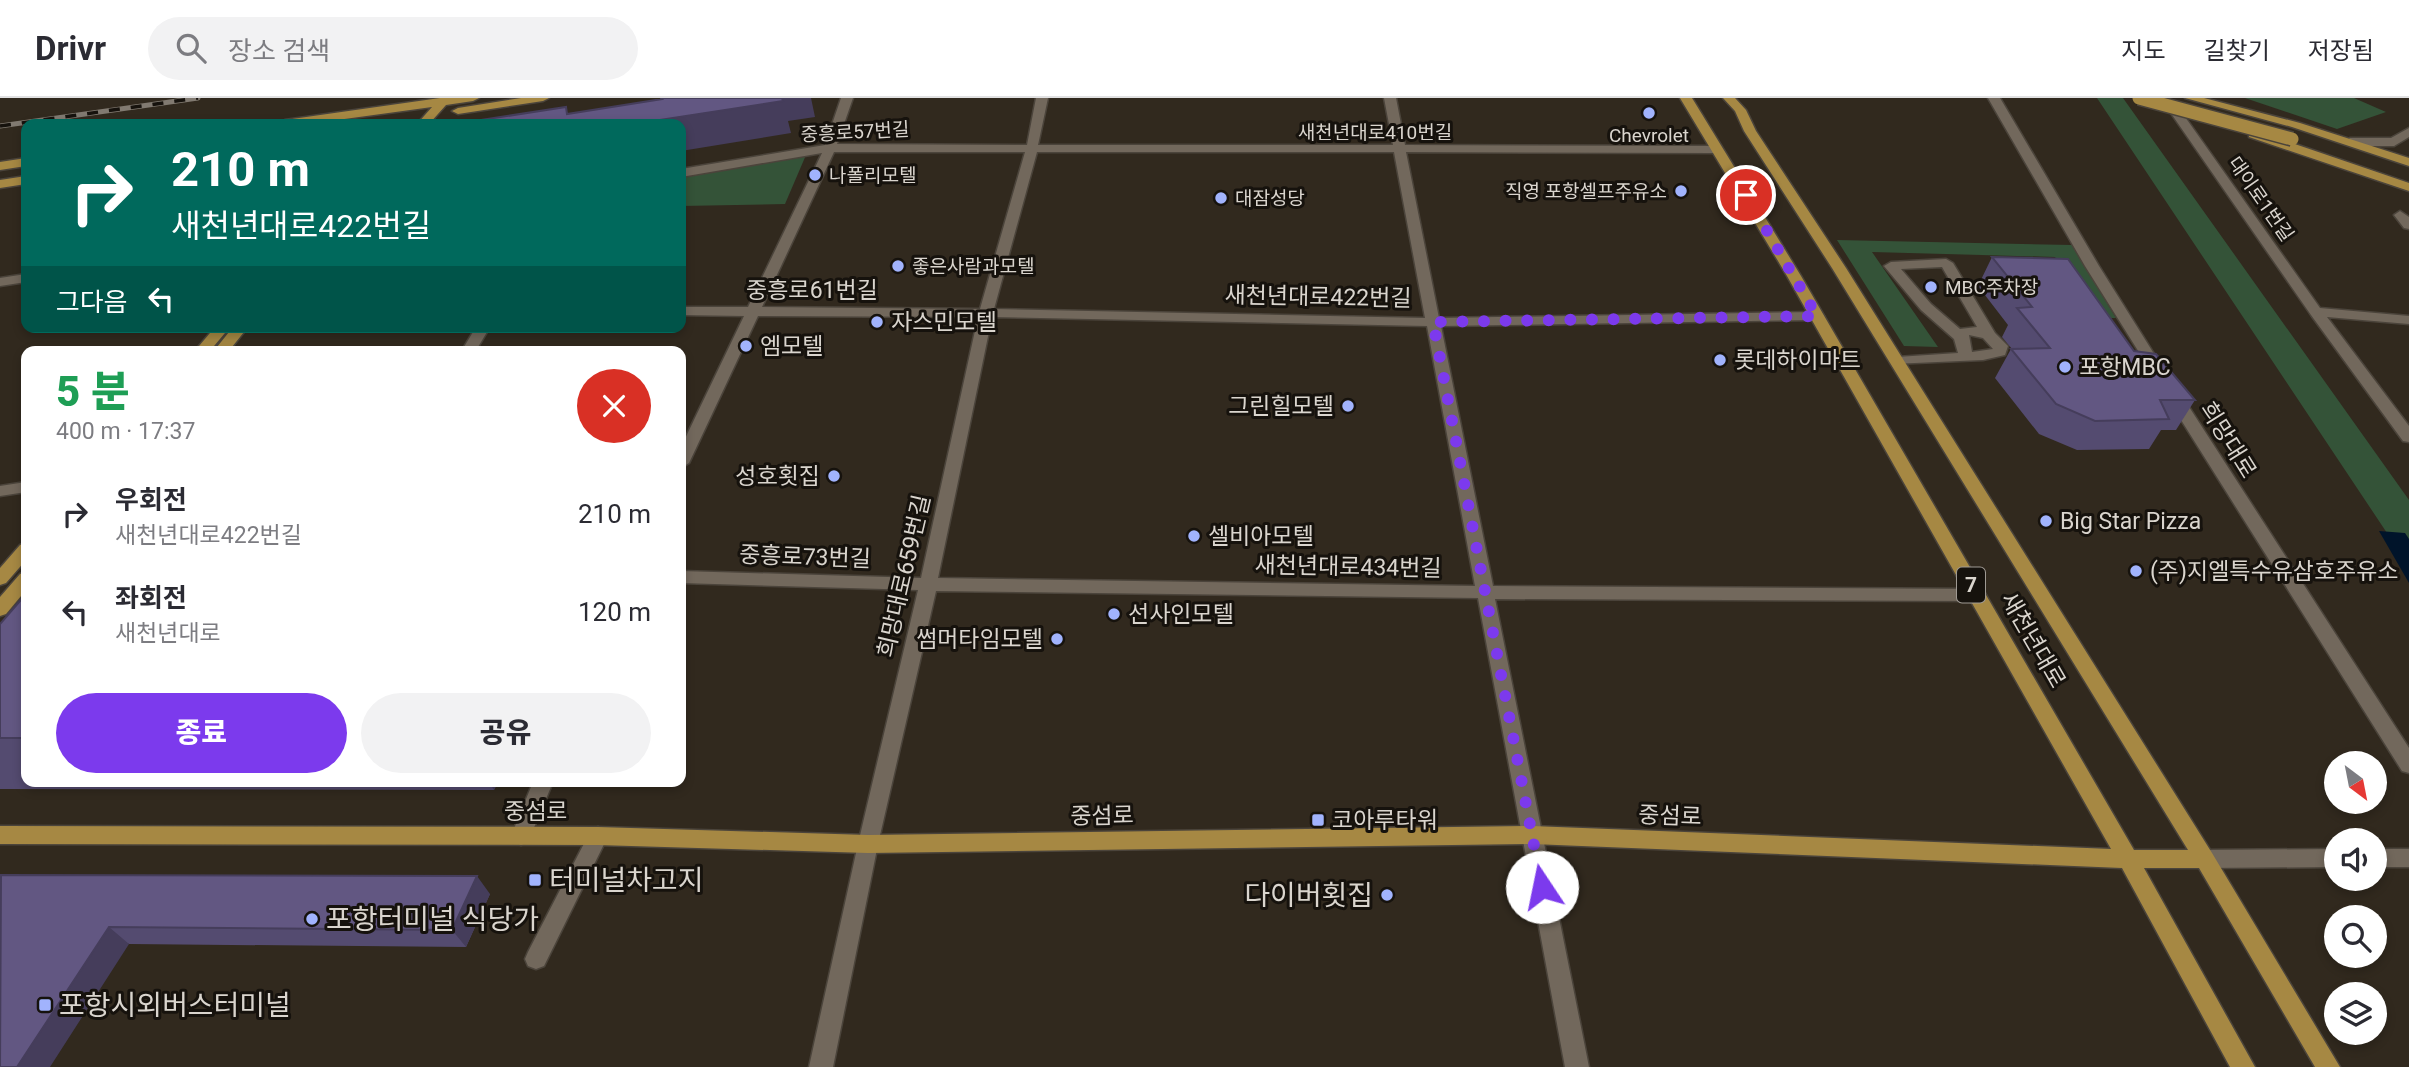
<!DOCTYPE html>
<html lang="ko">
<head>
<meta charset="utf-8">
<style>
  body { margin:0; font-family:Roboto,"Noto Sans KR",sans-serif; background:#f2f2f3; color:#2b2b33; height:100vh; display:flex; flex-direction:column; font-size:26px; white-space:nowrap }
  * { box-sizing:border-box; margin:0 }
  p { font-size:23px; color:#7c7c81 }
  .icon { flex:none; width:38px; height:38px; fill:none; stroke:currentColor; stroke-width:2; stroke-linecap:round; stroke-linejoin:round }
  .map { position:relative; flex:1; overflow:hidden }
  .side { position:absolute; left:21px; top:248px; width:665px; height:441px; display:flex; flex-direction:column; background:#fff; border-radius:14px; box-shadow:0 4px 10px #0003 }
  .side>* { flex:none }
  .banner { position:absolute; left:21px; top:21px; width:665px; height:214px; border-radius:14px; box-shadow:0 4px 10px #0003; background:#00695c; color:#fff; overflow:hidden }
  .needle { width:46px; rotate:148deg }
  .buttons { position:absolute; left:2324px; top:653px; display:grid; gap:14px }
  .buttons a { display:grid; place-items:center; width:63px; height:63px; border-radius:50%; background:#fff; box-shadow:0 4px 10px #0003; font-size:35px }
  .pin { position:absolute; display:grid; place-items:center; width:60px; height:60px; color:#fff; margin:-30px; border:4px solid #fff; border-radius:50%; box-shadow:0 2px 7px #0007 }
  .me { position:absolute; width:77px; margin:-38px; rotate:349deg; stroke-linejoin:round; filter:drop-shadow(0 0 5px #0008) }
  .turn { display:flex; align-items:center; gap:24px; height:147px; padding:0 35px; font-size:32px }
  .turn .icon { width:91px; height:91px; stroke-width:2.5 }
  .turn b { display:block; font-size:49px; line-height:60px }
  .then { display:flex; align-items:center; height:66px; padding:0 35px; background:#0003; gap:14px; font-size:26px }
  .round { display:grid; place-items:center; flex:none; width:74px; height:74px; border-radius:37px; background:#f2f2f3 }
  .summary { display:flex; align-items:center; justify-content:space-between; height:119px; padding:0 35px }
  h1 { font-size:42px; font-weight:800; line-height:52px; color:#1e9e55 }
  .primary-button { display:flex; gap:14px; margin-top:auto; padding:14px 35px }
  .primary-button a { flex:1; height:80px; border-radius:42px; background:#7c3aed; color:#fff; font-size:28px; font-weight:800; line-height:80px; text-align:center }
  .primary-button a+a { background:#f2f2f3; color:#2b2b33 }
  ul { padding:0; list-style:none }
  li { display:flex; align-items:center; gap:21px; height:98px; padding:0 35px }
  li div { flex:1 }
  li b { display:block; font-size:26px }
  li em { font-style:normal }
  header { display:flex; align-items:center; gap:42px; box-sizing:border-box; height:98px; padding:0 35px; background:#fff; border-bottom:2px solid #e1e1e2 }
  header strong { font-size:33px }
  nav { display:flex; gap:38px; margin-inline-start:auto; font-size:24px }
  .search { width:490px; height:63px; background:#f2f2f3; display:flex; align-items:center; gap:18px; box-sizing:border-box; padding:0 24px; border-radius:38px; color:#7c7c81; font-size:26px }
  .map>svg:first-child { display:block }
</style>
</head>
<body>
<header>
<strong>Drivr</strong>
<div class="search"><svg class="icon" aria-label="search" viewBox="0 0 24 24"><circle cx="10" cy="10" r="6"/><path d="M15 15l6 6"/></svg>장소 검색</div>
<nav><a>지도</a><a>길찾기</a><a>저장됨</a></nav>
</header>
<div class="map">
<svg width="2409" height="969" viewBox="0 0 2409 969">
  <rect width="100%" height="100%" fill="#31291e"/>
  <path fill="#345338" d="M 2097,0 L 2123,0 L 2409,402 L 2409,468 Z
    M 2245,0 L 2354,0 L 2386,14 L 2337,31 Z
    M 806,57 L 785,106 L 681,108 L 681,78 Z
    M 1837,142 L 2072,147 L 2116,220 L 2093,220 L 2055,159 L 1872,154 L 1938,249 L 1904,248 Z"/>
  <path fill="#00142a" d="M 2379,433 L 2405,435 L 2409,441 L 2409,485 Z"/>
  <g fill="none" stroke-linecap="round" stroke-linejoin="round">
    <defs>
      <path id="minor" d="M 841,0 L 853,0 L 837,46 L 1027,47 L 1036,0 L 1048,0 L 1038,47 L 1393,47 L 1384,0 L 1396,0 L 1405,47 L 1721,48 L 1721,54 L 1717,55 L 1406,54 L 1439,220 L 1817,214 L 1824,218 L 1817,222 L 1441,228 L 1493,488 L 1977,491 L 1983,492 L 1986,497 L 1983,502 L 1977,503 L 1495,501 L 1589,969 L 1565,969 L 1478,500 L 936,493 L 878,746 L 833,969 L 809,969 L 858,746 L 918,492 L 681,485 L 681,473 L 921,480 L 978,219 L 758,218 L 689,365 L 681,370 L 681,349 L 744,218 L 681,217 L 681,209 L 748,209 L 822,55 L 681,79 L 681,71 L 825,47 ZM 834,54 L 1025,54 L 980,211 L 762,209 ZM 1037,54 L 1394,54 L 1425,220 L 994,211 ZM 992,219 L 1427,228 L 1475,488 L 938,480 Z
        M 1988,0 L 2000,0 L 2099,168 L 2166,275 L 2164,278 L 2154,278 L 2152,275 L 2085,168 Z
        M 2170,9 L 2178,9 L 2320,210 L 2409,218 L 2409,226 L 2327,219 L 2409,328 L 2409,344 L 2403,343 L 2311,217 L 2168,11 Z
        M 2409,30 L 2409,39 L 2394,48 L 2350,48 L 2344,44 L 2350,40 L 2391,40 Z
        M 2400,113 L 2409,119 L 2409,131 L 2404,130 L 2394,117 Z
        M 1946,161 L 1953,165 L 1995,235 L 2008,248 L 2005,257 L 1983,262 L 1892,266 L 1890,263 L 1897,259 L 1958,255 L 1954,241 L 1921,212 L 1884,168 L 1891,164 ZM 1942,169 L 1977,229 L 1960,231 L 1931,206 L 1901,171 ZM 1969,237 L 1983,240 L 1993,251 L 1972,254 Z
        M 26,176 L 26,184 L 0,188 L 0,180 Z
        M 476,229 L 490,229 L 475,254 L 461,254 Z
        M 2174,293 L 2182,298 L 2409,650 L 2409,675 L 2402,673 L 2166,298 Z
        M 26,384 L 26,394 L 0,398 L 0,388 Z
        M 533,684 L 553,684 L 528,744 L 521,747 L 514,744 L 511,738 Z
        M 598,729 L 605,732 L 608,738 L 544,868 L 536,871 L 528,868 L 525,861 L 528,854 L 591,732 Z
        M 2336,751 L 2336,769 L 2205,770 L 2198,767 L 2194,761 L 2198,755 L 2205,752 Z
        M 2375,751 L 2409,751 L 2409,769 L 2375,769 Z"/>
      <path id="major" d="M 440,0 L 479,0 L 473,3 L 446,7 L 429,26 L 417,26 L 432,9 L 308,26 L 279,26 L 285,22 Z
        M 521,0 L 549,0 L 543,3 L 458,16 L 452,13 L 458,10 Z
        M 1680,0 L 1692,0 L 1801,178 L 2134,752 L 2188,752 L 1832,170 L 1744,33 L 1735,13 L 1723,0 L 1735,0 L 1746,12 L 1756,33 L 1846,170 L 2212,755 L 2340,969 L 2315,969 L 2199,770 L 2144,770 L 2255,969 L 2230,969 L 2122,770 L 1532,746 L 868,755 L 598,747 L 0,746 L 0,728 L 598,729 L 868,737 L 1532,728 L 2111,751 L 1787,178 Z
        M 2185,0 L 2204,0 L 2300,25 L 2409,60 L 2409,68 L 2292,29 Z
        M 2249,33 L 2257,33 L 2409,85 L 2409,93 L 2249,39 Z
        M 26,60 L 26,68 L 0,72 L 0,64 Z
        M 26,78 L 26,86 L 0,90 L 0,82 Z
        M 215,229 L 230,229 L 209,254 L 194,254 Z
        M 233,229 L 248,229 L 228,254 L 213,254 Z
        M 26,445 L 26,462 L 6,485 L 0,487 L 0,470 L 20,447 Z
        M 26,474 L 26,492 L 6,516 L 0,518 L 0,499 L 20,476 Z"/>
    </defs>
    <use href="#minor" stroke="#4b443b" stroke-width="3"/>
    <use href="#major" stroke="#4b443b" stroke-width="3"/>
    <use href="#minor" fill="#72685c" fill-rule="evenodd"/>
    <use href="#major" fill="#a68843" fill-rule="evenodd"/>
    <defs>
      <path id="rail" d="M 0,28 L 198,0"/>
    </defs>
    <use href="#rail" stroke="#817a71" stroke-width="5"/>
    <use href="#rail" stroke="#16120d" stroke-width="3.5" stroke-dasharray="11" stroke-linecap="butt"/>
    <defs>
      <path id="major-bridge" d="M 2139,0 L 2292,41"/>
    </defs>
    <use href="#major-bridge" stroke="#4b443b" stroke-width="16" stroke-linecap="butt"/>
    <use href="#major-bridge" stroke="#a68843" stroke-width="13"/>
  </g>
  <path fill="#544b70" d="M 1992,159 L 2195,302 L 2176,332 L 2161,332 L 2149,351 L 2077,352 L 2039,336 L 1995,280 L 2011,251 L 2012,251 L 2002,239 L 2008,227 L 1978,188 Z
    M 26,496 L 26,684 L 498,684 L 494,692 L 0,691 L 0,526 Z
    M 0,778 L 490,796 L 466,849 L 129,846 Z"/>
  <path fill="#453d5b" d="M 782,0 L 811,0 L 815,19 L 788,23 L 791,35 L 681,53 L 681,26 L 634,26 Z
    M 489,684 L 498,684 L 494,692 Z
    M 477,778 L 490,796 L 466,849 L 452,832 Z
    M 109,829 L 129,846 L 50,969 L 17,969 Z"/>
  <path fill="#625782" stroke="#453d5b" stroke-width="2" d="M 661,0 L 782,0 L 783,3 L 634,26 L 455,26 L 566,9 L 567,16 L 662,1 Z
    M 1992,159 L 2068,161 L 2134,253 L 2156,256 L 2195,302 L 2160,302 L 2169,321 L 2095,323 L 2056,306 L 2011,251 L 2050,250 L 2017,210 L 2032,209 Z
    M 26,496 L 26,640 L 0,640 L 0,526 Z
    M 1,777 L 477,778 L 452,832 L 109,829 L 17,969 L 0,969 Z"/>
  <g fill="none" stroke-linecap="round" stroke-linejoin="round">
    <path stroke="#7c3aed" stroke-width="12" stroke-dasharray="0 21.6" d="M 1542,789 L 1433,224 L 1817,218 L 1746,97"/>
  </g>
  <g fill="#a1b3fd" stroke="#16120d" stroke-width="2.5">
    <circle cx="1649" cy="15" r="7"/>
    <circle cx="815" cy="77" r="7"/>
    <circle cx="1681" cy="93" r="7"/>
    <circle cx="1221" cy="100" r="7"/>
    <circle cx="898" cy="168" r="7"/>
    <circle cx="1931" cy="189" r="7"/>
    <circle cx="877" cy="224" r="7"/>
    <circle cx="746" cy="248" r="7"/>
    <circle cx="1720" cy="262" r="7"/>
    <circle cx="2065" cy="269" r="7"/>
    <circle cx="1348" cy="308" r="7"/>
    <circle cx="834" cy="378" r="7"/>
    <circle cx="2046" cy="423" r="7"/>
    <circle cx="1194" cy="438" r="7"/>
    <circle cx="2136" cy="473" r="7"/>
    <circle cx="1114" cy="516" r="7"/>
    <circle cx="1057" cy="541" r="7"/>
    <rect x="1311" y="715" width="14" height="14" rx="3.5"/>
    <rect x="528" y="775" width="14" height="14" rx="3.5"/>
    <circle cx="1387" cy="797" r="7"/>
    <circle cx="312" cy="821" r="7"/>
    <rect x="38" y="900" width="14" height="14" rx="3.5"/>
  </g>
  <g text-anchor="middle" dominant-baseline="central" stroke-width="6" stroke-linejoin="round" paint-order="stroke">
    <g font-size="19" fill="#dad5ce" stroke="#16120d">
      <text transform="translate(855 34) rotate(-3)">중흥로57번길</text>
      <text x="1375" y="34">새천년대로410번길</text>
      <text transform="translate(2261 101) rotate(55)">대이로1번길</text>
    </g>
    <g font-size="19" fill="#dad5ce" stroke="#16120d" text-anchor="start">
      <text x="1649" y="37" text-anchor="middle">Chevrolet</text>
      <text x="829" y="77">나폴리모텔</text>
      <text x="1667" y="93" text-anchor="end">직영 포항셀프주유소</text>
      <text x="1235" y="100">대잠성당</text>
      <text x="912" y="168">좋은사람과모텔</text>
      <text x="1945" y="189">MBC주차장</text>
    </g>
    <rect fill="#16120d" stroke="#9f9a94" stroke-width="2" x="1957" y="469.5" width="28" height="35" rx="5"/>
    <g font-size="21" font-weight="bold" fill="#dad5ce">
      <text x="1971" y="487">7</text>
    </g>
    <g font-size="23" fill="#dad5ce" stroke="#16120d">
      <text x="812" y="192">중흥로61번길</text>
      <text transform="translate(1318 199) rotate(1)">새천년대로422번길</text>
      <text transform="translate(2228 342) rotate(58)">희망대로</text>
      <text transform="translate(805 459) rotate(2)">중흥로73번길</text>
      <text transform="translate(1348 469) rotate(1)">새천년대로434번길</text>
      <text transform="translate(904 478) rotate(-77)">희망대로659번길</text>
      <text transform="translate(2033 542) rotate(60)">새천년대로</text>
      <text x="536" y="713">중섬로</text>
      <text transform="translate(1102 718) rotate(-1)">중섬로</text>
      <text transform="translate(1670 718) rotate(2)">중섬로</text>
    </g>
    <g font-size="23" fill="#dad5ce" stroke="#16120d" text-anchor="start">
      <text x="891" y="224">자스민모텔</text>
      <text x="760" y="248">엠모텔</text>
      <text x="1734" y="262">롯데하이마트</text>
      <text x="2079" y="269">포항MBC</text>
      <text x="1334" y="308" text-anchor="end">그린힐모텔</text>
      <text x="820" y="378" text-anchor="end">성호횟집</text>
      <text x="2060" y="423">Big Star Pizza</text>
      <text x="1208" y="438">셀비아모텔</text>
      <text x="2150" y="473">(주)지엘특수유삼호주유소</text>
      <text x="1128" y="516">선사인모텔</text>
      <text x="1043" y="541" text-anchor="end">썸머타임모텔</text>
      <text x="1332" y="722">코아루타워</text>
    </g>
    <g font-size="28" fill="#dad5ce" stroke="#16120d" text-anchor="start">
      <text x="549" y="782">터미널차고지</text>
      <text x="1373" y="797" text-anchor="end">다이버횟집</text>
      <text x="326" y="821">포항터미널 식당가</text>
      <text x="59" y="907">포항시외버스터미널</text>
    </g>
  </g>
</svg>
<div class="buttons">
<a><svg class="needle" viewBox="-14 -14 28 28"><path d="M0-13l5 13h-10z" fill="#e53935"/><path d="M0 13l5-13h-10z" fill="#7c7c81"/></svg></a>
<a><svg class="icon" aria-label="sound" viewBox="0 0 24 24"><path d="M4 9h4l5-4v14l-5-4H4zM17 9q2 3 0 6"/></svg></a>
<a><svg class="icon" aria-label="search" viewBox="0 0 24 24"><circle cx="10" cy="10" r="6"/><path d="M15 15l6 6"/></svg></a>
<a><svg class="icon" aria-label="layers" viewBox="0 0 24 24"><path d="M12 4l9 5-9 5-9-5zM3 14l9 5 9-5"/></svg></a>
</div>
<div class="pin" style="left:1746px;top:97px;background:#d93025"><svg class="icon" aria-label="arrive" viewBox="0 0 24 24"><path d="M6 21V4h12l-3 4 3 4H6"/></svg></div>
<svg class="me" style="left:1542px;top:789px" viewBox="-20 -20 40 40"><circle r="19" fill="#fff"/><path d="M0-13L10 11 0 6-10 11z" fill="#7c3aed"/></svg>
<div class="banner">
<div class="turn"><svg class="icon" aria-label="right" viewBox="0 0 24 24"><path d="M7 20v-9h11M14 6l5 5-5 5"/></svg><div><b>210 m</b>새천년대로422번길</div></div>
<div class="then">그다음<svg class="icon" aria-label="left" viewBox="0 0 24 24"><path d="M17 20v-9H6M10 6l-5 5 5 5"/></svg></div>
</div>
<section class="side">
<div class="summary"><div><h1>5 분</h1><p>400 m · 17:37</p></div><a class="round" style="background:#d93025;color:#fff"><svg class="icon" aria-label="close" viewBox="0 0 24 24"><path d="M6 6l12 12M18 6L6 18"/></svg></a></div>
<ul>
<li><svg class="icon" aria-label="right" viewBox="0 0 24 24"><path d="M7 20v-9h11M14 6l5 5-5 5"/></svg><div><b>우회전</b><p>새천년대로422번길</p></div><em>210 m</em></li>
<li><svg class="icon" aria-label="left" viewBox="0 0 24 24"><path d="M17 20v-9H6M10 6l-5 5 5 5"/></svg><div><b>좌회전</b><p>새천년대로</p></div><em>120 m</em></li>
</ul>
<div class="primary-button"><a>종료</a><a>공유</a></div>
</section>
</div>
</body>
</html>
